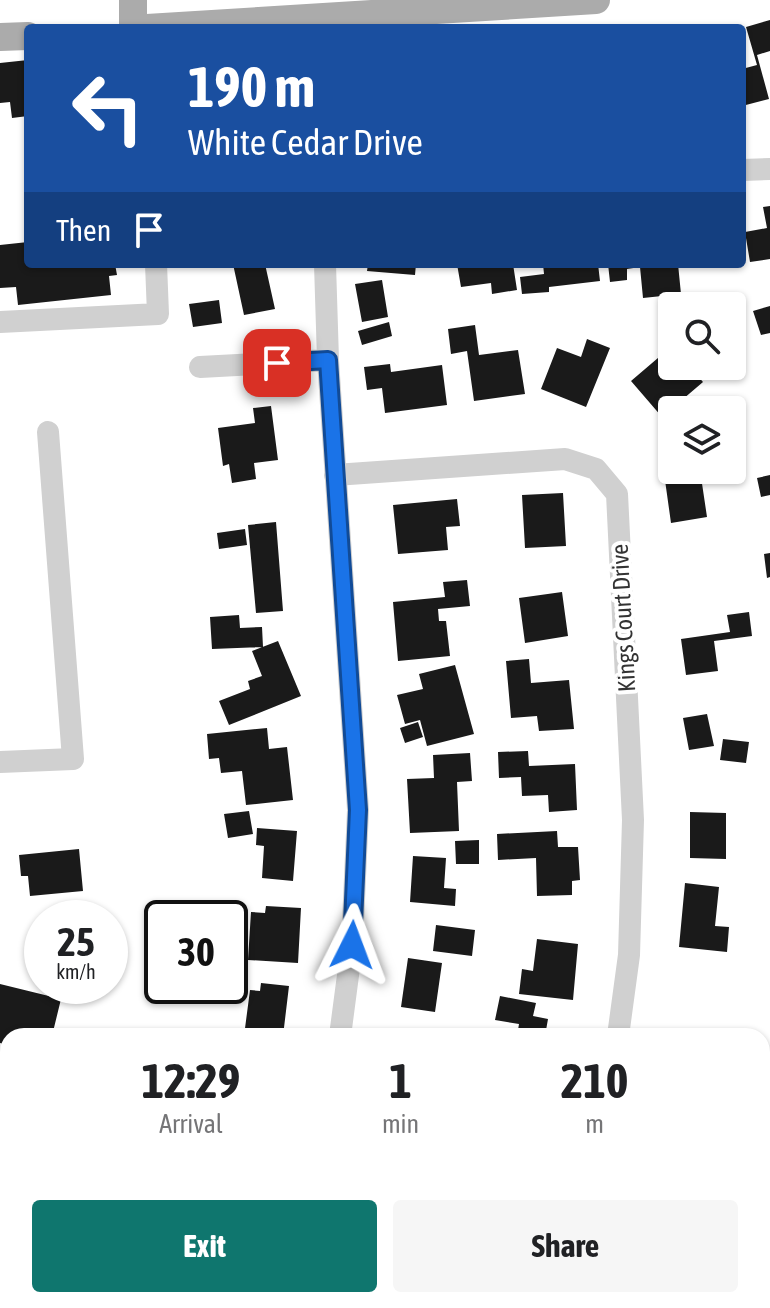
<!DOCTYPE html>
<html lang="en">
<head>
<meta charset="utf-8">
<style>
  body { margin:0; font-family:"Asap Condensed",sans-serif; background:#f6f6f6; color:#202124; height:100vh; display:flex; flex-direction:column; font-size:30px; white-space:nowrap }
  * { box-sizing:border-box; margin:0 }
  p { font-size:26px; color:#757577 }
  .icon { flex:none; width:44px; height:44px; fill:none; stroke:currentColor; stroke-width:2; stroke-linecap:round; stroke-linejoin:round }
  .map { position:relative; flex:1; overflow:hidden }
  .side { position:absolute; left:0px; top:1028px; width:770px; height:280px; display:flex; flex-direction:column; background:#fff; border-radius:24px 24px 0 0; box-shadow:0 2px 6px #0004 }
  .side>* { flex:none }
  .guide { position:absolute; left:24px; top:24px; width:722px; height:244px; border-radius:8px; box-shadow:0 2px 6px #0004; background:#1a4fa0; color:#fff; overflow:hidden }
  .fabs { position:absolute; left:658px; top:292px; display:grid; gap:16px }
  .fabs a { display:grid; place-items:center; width:88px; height:88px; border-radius:8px; background:#fff; box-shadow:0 2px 6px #0004; font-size:40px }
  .speed { position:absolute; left:24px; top:900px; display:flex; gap:16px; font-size:40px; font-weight:700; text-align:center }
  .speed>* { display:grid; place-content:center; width:104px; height:104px; border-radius:50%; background:#fff; box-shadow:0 2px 6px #0004; line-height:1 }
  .speed small { font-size:20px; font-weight:400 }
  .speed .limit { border:4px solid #111; border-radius:12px; background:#fff; color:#111 }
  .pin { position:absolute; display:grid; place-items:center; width:68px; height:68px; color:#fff; margin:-34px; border-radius:16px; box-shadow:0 4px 12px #0006 }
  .me { position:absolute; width:88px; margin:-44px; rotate:3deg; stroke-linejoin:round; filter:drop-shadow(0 0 6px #0008) }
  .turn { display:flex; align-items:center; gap:28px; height:168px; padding:0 32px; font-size:36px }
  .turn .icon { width:104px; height:104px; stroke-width:2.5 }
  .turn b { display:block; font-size:56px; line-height:68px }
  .then { display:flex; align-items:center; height:76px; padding:0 32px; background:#0003; gap:16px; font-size:30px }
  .eta { display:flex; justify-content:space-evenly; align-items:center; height:136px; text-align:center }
  .eta b { font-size:48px; font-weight:700; line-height:56px }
  .cta { display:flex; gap:16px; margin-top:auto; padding:16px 32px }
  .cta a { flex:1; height:92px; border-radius:8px; background:#0f766e; color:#fff; font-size:32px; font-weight:700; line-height:92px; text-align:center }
  .cta a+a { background:#f6f6f6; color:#202124 }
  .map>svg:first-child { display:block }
</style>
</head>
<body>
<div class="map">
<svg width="770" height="1308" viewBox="0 0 770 1308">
  <rect width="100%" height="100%" fill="#fff"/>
  <path fill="#1a1a1a" d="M 770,20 L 770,51 L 757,55 L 769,99 L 742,106 L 742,69 L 757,65 L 746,27 Z
    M 28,60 L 28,116 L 12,118 L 10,102 L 0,103 L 0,63 Z
    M 770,206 L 770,259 L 750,262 L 745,232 L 767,228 L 763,207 Z
    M 28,242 L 28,264 L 115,264 L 117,275 L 109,276 L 111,295 L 18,305 L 16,287 L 0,288 L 0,245 Z
    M 233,264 L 265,264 L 275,309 L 244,315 Z
    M 368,264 L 416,264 L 415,275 L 367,271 Z
    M 457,264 L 513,264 L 517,290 L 492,294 L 491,283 L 461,287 Z
    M 543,264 L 598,264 L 600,281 L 549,287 L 549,292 L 522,294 L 520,277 L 544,274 Z
    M 608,264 L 678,264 L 681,294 L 643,298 L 640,267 L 627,269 L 627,280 L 610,282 Z
    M 382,280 L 388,317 L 362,322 L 355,284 Z
    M 219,300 L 222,323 L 193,327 L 189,304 Z
    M 770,306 L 770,333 L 761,335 L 753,311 Z
    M 389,322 L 392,336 L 362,345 L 358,331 Z
    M 475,325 L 479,355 L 518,350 L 525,394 L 474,401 L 467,351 L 451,354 L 448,329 Z
    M 587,339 L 610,348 L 586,407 L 541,389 L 557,348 L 581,357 Z
    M 672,346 L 672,366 L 689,366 L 703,382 L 662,417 L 631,381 Z
    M 390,364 L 391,372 L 442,365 L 447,405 L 385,413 L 382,388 L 367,390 L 364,367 Z
    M 271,406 L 278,460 L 254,463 L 256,479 L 232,483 L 229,464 L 223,466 L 218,428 L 255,423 L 253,408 Z
    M 682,470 L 700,470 L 707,517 L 671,523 L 664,473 Z
    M 770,475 L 770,495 L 761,497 L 757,478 Z
    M 563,493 L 566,546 L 525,548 L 522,495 Z
    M 457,499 L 460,526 L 446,527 L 448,550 L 398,554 L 393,505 Z
    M 276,522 L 283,611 L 256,613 L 248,525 Z
    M 245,529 L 247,545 L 219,549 L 217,533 Z
    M 770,553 L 770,577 L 767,578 L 764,554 Z
    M 467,580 L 470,606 L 438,609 L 439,621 L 446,621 L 450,656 L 398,661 L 393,602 L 445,597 L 443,582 Z
    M 562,592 L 568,636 L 525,643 L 519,598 Z
    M 749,612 L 752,636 L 714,641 L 718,671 L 686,675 L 681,639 L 730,632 L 727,615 Z
    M 239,615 L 240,628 L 262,627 L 263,647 L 212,649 L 210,617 Z
    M 278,641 L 301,696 L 229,725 L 219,701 L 250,689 L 248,681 L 262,676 L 252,651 Z
    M 529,659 L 531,683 L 569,680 L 574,729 L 539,731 L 537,716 L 511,718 L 506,661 Z
    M 455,665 L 474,734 L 427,746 L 420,720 L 405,724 L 397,695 L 423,689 L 419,674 Z
    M 707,714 L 714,746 L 689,750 L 683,718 Z
    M 418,722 L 423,737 L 405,743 L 400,728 Z
    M 267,728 L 269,749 L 287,747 L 293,800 L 246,805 L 242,771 L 221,773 L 219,758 L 209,759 L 207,734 Z
    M 723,739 L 749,742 L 746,763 L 720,760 Z
    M 528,751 L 529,766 L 575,764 L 577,810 L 549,812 L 548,795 L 522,796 L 521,777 L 499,778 L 498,752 Z
    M 470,753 L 472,781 L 457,782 L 459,831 L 410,833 L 407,779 L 434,778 L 433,755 Z
    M 249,811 L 253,834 L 228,838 L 224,814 Z
    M 690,812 L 726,813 L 726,859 L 690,858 Z
    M 257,828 L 297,831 L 293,881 L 262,878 L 264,846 L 256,845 Z
    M 557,831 L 558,847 L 578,847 L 580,880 L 572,881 L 572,895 L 537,896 L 536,858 L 498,860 L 497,834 Z
    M 479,840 L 479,864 L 456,864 L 455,841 Z
    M 79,849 L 83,891 L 30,896 L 28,876 L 21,876 L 19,855 Z
    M 413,856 L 446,858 L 444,888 L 456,889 L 455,906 L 410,902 Z
    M 685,883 L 719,887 L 715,926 L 729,927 L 727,952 L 679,947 Z
    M 266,906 L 301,908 L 298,963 L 248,960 L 251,912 L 265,913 Z
    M 436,925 L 475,930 L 472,956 L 433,951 Z
    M 537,939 L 578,944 L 573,1000 L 519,994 L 522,969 L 533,971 Z
    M 408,958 L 442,963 L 435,1012 L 401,1007 Z
    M 230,970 L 241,972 L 237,995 L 203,989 L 204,986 L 230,986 Z
    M 261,983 L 289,986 L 283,1036 L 244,1036 L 250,990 L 260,991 Z
    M 0,984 L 61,999 L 52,1036 L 8,1036 L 8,1045 L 0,1043 Z
    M 500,996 L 536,1003 L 533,1016 L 548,1019 L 545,1036 L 517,1036 L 519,1024 L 495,1020 Z
    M 762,1109 L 770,1109 L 770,1128 L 762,1127 Z
    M 0,1125 L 8,1131 L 8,1186 L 0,1180 Z
    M 770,1188 L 770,1215 L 762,1211 Z
    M 0,1219 L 8,1225 L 7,1302 L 0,1297 Z
    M 136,1300 L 193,1300 L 188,1308 L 143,1308 L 135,1303 Z
    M 464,1300 L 492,1300 L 488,1308 L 481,1308 Z
    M 618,1300 L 654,1300 L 652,1304 L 656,1308 L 615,1308 Z"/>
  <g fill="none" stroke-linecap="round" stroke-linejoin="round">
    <path stroke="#d0d0d0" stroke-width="22" d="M 742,170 L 770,169
      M 325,264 L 328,360 L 358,810 L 352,945 L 340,1036
      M 0,322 L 158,314 L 156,264
      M 200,367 L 328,360
      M 335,475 L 565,459 L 596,469 L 617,494 L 633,820 L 629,955 L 618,1036
      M 0,762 L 73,759 L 48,432
      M 0,1095 L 8,1098
      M 365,1300 L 383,1308
      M 249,1308 L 253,1300
      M 550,1308 L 553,1300"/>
    <path stroke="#ababab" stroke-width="28" d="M 133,28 L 133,0
      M 147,28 L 596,0
      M 0,37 L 28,36"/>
  </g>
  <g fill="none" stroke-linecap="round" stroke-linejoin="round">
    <defs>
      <path id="route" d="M 277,363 L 328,360 L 358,810 L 352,945"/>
    </defs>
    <use href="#route" stroke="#114b97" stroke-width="20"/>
    <use href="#route" stroke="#1a73e8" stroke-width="14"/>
  </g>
  <g text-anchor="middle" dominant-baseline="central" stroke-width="8" stroke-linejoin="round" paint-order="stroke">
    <g font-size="24" fill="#333" stroke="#fff">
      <text transform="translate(623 618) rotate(-93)">Kings Court Drive</text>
    </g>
  </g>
</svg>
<div class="fabs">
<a><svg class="icon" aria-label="search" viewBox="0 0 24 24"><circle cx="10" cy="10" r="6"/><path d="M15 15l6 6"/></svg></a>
<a><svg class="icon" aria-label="layers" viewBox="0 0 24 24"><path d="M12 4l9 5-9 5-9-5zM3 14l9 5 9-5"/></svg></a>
</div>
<div class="speed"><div>25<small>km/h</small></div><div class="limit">30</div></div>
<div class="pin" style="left:277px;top:363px;background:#d93025"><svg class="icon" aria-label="arrive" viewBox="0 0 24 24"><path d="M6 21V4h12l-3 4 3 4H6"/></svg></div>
<svg class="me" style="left:352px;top:945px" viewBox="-20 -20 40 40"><path d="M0-17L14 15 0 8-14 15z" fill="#1a73e8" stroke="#fff" stroke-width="4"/></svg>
<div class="guide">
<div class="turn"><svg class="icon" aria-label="left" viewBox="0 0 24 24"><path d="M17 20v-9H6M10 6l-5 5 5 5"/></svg><div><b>190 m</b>White Cedar Drive</div></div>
<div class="then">Then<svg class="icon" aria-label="arrive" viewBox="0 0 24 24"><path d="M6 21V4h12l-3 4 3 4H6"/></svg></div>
</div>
<section class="side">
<div class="eta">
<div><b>12:29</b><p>Arrival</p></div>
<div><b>1</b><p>min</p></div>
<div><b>210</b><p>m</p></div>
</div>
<div class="cta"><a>Exit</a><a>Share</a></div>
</section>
</div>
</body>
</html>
